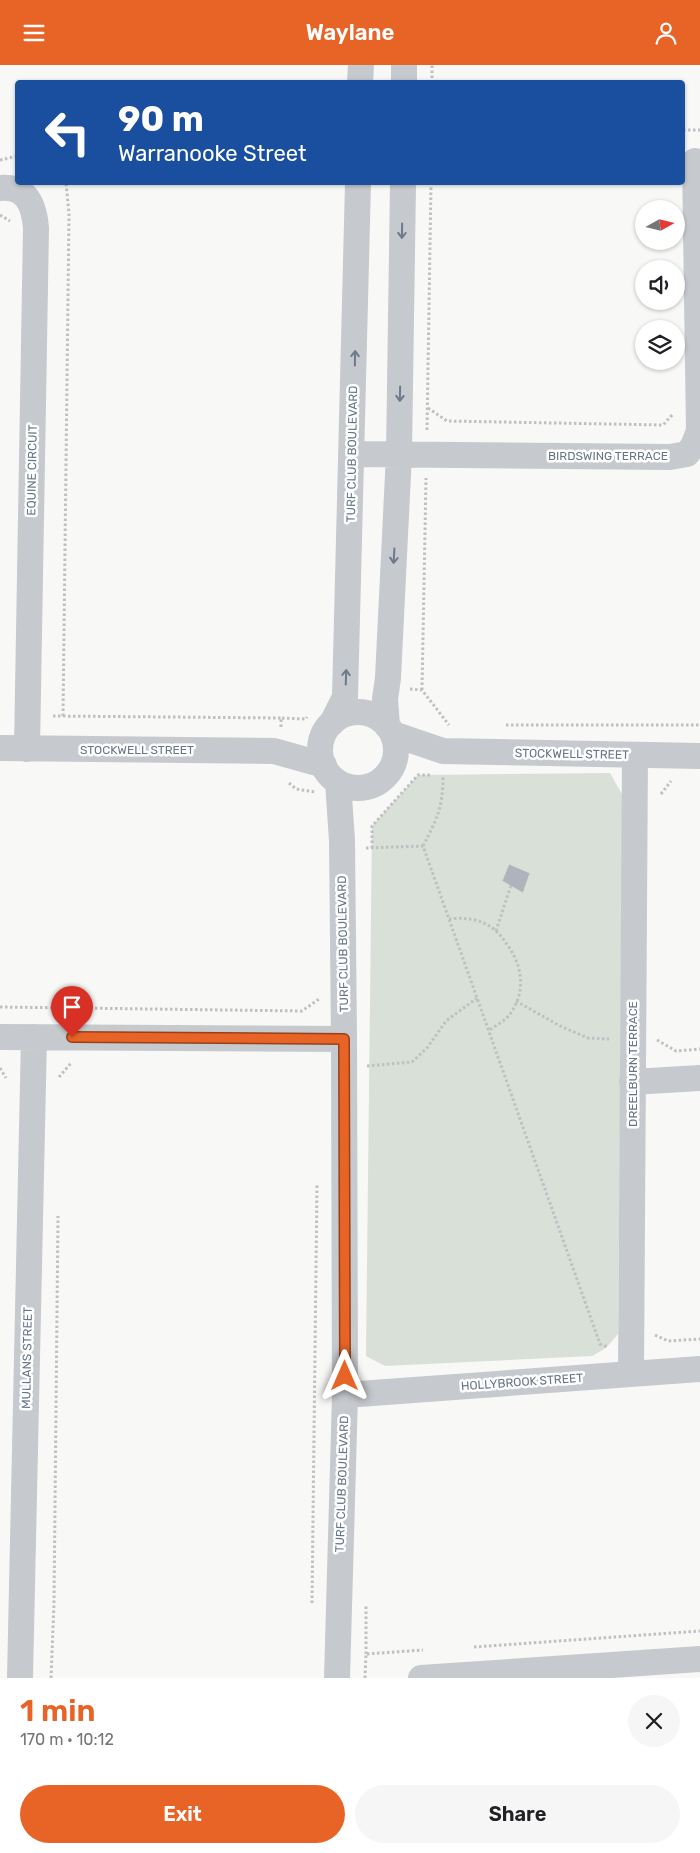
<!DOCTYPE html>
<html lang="en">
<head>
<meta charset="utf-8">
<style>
  body { margin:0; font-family:Rubik,sans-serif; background:#f6f6f6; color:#202124; height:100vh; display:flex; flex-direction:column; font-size:19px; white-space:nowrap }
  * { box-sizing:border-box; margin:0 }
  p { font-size:16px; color:#757577 }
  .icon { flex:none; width:28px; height:28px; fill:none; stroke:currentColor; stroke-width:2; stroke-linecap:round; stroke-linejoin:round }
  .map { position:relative; height:1613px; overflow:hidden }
  .panel { display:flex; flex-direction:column; background:#fff; flex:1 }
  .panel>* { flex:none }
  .banner { position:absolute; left:15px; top:15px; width:670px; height:105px; border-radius:5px; box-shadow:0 1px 4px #0004; background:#1a4fa0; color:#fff; overflow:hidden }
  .needle { width:32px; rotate:82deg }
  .controls { position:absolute; left:635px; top:135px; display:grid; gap:10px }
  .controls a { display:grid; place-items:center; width:50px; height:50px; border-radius:50%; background:#fff; box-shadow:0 1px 4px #0004; font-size:25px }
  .pin { position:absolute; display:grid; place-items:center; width:42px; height:42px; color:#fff; margin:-51px -21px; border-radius:50% 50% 50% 0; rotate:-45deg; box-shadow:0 0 5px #0007 }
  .pin .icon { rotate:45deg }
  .me { position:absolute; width:55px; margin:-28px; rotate:0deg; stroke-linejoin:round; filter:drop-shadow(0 0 4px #0008) }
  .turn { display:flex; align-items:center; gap:18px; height:105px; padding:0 20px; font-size:22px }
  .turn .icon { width:65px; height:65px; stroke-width:2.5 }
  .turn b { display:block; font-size:35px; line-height:42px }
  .round { display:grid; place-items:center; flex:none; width:52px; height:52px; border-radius:26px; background:#f6f6f6 }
  .head { display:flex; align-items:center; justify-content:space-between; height:85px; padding:0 20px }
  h1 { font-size:30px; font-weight:600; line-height:38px; color:#e86326 }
  .action { display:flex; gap:10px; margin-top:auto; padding:10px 20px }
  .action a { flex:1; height:58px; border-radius:30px; background:#e86326; color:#fff; font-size:20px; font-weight:600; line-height:58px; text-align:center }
  .action a+a { background:#f6f6f6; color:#202124 }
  header { display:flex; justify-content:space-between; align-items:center; height:65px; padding:0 20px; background:#e86326; color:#fff; font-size:22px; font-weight:600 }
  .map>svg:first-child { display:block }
</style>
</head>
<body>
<header><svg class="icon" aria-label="menu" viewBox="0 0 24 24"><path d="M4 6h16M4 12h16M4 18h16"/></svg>Waylane<svg class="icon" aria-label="person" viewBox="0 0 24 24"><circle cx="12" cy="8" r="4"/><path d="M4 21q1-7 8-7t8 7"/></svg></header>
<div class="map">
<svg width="700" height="1613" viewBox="0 0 700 1613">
  <rect width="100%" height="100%" fill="#f8f8f6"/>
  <path fill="#d9e0d7" d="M 610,708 L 623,731 L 618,1269 L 606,1283 L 592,1291 L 385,1301 L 366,1291 L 372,761 L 418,710 Z"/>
  <path fill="#adb4bb" stroke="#dadad8" d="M 509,799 L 530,808 L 523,828 L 502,816 Z"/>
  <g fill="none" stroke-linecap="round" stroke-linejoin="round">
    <path stroke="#bec0c3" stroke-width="3" stroke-dasharray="2.5 2.5" stroke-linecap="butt" d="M 432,18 L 432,0
      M 683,65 L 700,65
      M 683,76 L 683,65
      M 0,95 L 18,91
      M 0,150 L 10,156
      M 428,343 L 447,356 L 663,360 L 673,349
      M 427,365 L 431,118
      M 410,624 L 422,625 L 449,660
      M 422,625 L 426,413
      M 53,651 L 281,653
      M 63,651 L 69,149 L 66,118
      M 506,660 L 700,660
      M 281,662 L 281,653 L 306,654 L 307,652
      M 289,718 L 296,724 L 315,727
      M 661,729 L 671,716
      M 423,781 C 437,754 443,742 443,711
      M 366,783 L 423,781 L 600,1279 L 608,1282
      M 372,783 L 372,761 L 418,710 L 432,710
      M 449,854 C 465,852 483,854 496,866 C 500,869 503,874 506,878 C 522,899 527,926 510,949 C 505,956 495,961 488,966
      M 496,866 L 511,820
      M 516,936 L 560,961 L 588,973 L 609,974
      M 0,942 L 302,946 L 319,934
      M 657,975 L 676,986 L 700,984
      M 367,1001 L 412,997 L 427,983 L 446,956 L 477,933
      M 0,1003 L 6,1013
      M 59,1012 L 71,998
      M 655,1270 L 668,1276 L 700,1274
      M 312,1538 L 317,1119
      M 474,1582 L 700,1566
      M 366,1589 L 366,1540
      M 51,1613 L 54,1538 L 58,1151
      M 365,1613 L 366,1589 L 423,1585"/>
    <path stroke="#c6c9cd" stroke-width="26" d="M 360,18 L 361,0
      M 404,18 L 404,0
      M 0,123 C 27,121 34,140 36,163 L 27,684
      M 353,389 L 670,392 L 687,389 L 693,381 L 699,366 L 695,96
      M320 685a38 38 0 1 1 76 0a38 38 0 1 1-76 0Z
      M 332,658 L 345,632 L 358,118
      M 387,661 L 385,634 L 388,613 L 399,389 L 403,118
      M 393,669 L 443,686 L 700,691
      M 0,683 L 274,686 L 324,700
      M 0,972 L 344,974
      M 632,1017 L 700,1013
      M 631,1309 L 635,690
      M 345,1330 L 700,1304
      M 20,1613 L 34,972
      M 337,1613 L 345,1330 L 344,974 L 342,775 L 338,717
      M 421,1613 L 700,1594"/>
  </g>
  <defs><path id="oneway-shaft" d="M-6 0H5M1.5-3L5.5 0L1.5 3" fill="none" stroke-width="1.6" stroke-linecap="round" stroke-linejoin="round" transform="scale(1.25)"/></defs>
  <g stroke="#6c7a8b">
    <use href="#oneway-shaft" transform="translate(402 166) rotate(91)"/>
    <use href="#oneway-shaft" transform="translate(355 293) rotate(-89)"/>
    <use href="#oneway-shaft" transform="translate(400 329) rotate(91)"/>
    <use href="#oneway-shaft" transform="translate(394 491) rotate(93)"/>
    <use href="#oneway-shaft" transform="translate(346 612) rotate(-88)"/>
  </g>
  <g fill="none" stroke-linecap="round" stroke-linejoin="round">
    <defs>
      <path id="route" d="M 72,972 L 344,974 L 345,1311"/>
    </defs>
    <use href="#route" stroke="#974019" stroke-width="12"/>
    <use href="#route" stroke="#e86326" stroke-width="9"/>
  </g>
  <g text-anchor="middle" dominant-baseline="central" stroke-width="5" stroke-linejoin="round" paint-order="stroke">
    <g font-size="12" fill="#677688" stroke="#fff">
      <text transform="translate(352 389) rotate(-89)">TURF CLUB BOULEVARD</text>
      <text x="608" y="391">BIRDSWING TERRACE</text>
      <text transform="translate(32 405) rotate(-89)">EQUINE CIRCUIT</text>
      <text x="137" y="685">STOCKWELL STREET</text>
      <text transform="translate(572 689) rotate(1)">STOCKWELL STREET</text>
      <text transform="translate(343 879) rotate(-91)">TURF CLUB BOULEVARD</text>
      <text transform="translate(633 999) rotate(-90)">DREELBURN TERRACE</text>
      <text transform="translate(27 1293) rotate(-89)">MULLANS STREET</text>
      <text transform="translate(522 1317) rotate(-4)">HOLLYBROOK STREET</text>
      <text transform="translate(342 1419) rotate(-88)">TURF CLUB BOULEVARD</text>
    </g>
  </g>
</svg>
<div class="controls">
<a><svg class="needle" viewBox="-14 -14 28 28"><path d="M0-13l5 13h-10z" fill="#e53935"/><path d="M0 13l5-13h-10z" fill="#757577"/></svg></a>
<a><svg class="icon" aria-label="sound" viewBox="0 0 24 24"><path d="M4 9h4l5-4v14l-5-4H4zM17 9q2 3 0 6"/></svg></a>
<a><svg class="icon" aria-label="layers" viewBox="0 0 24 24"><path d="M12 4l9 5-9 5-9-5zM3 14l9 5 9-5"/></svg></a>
</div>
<div class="pin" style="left:72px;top:972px;background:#d93025"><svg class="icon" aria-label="arrive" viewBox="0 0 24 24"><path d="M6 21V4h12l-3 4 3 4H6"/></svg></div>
<svg class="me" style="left:345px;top:1311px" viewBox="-20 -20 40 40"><path d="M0-17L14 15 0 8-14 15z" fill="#e86326" stroke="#fff" stroke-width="4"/></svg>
<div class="banner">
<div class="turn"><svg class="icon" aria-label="left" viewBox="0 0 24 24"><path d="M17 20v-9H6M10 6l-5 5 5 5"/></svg><div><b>90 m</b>Warranooke Street</div></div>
</div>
</div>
<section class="panel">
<div class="head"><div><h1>1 min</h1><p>170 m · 10:12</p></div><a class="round"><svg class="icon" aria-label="close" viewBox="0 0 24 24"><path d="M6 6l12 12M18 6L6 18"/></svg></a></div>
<div class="action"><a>Exit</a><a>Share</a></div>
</section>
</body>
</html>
